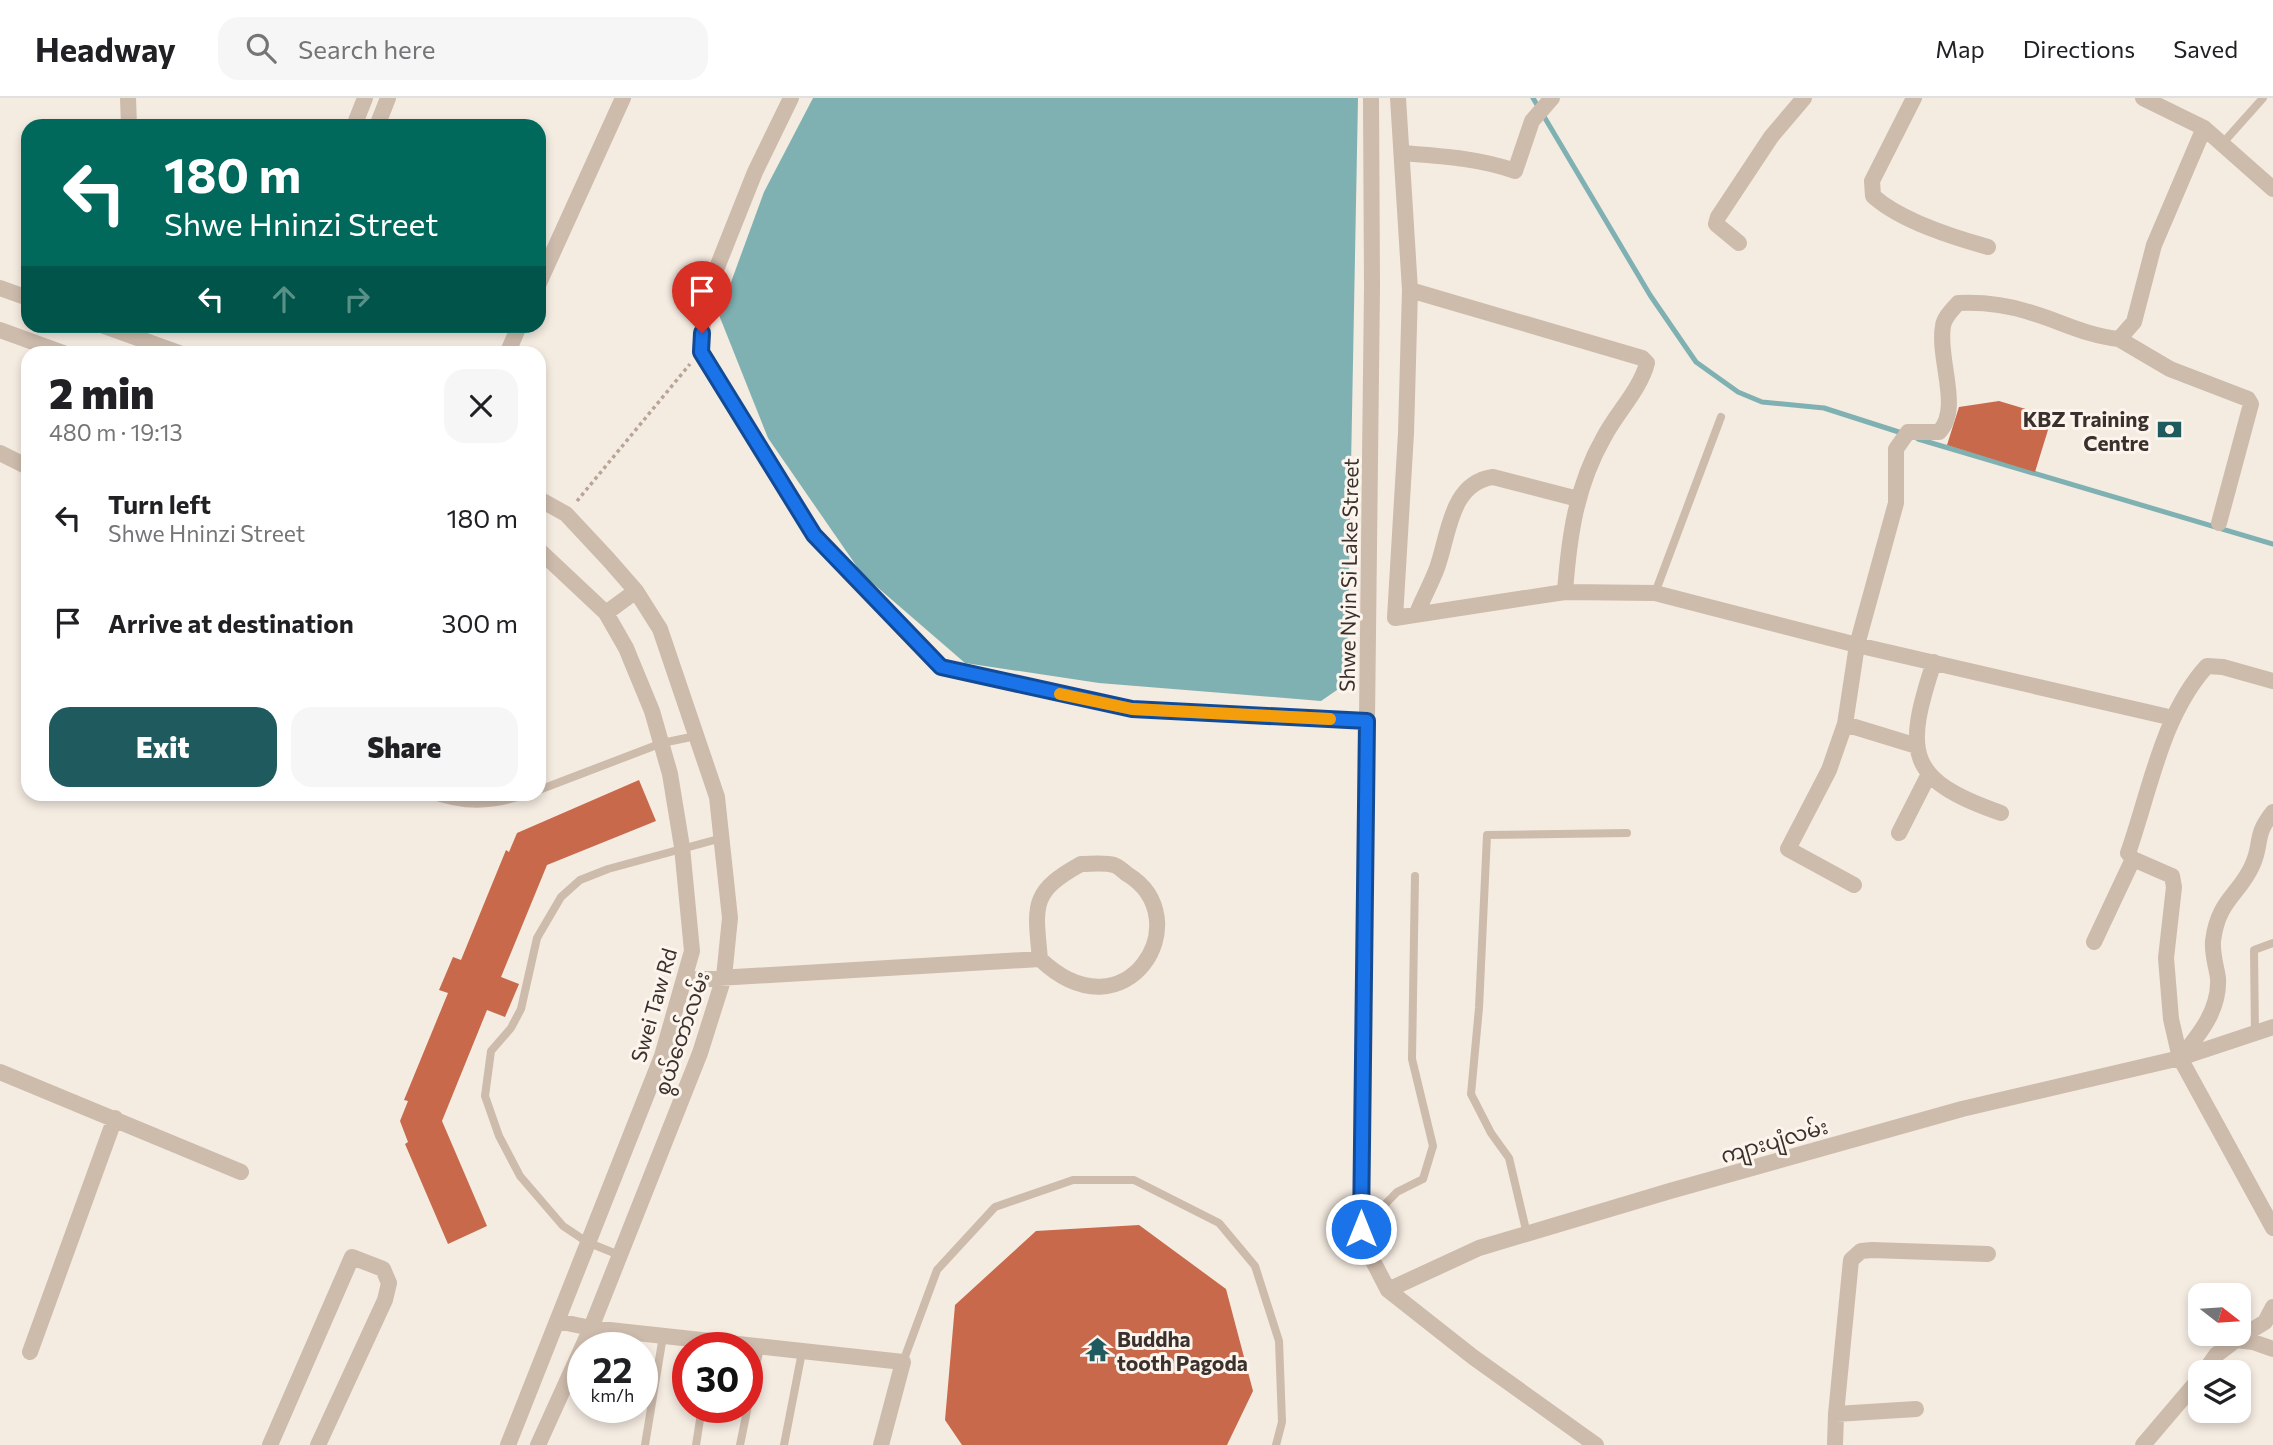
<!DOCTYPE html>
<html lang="en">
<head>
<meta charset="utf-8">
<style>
  body { margin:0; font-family:Commissioner,"Noto Sans Myanmar",sans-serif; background:#f6f6f6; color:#202124; height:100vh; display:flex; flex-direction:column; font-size:26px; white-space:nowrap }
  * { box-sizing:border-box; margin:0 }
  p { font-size:23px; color:#757577 }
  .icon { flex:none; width:38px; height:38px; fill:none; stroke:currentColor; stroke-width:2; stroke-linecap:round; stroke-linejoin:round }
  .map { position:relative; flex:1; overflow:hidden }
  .side { position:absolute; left:21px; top:248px; width:525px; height:455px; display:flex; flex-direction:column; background:#fff; border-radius:21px; box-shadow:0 4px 10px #0003 }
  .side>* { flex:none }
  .top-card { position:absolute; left:21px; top:21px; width:525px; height:214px; border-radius:21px; box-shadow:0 4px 10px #0003; background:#00695c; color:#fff; overflow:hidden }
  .needle { width:46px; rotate:107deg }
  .buttons { position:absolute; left:2188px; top:1185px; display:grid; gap:14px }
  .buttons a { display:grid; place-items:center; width:63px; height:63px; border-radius:14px; background:#fff; box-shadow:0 4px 10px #0003; font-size:35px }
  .speed { position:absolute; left:567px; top:1234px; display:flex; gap:14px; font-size:35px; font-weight:700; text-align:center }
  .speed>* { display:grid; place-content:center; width:91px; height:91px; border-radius:50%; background:#fff; box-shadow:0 4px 10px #0003; line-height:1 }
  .speed small { font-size:18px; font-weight:400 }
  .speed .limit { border:10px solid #d22; background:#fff; color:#111 }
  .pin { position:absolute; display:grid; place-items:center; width:60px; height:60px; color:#fff; margin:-72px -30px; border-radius:50% 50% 50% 0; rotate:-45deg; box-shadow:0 0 7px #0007 }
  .pin .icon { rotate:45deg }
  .me { position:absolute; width:77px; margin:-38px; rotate:0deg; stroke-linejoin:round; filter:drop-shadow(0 0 5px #0008) }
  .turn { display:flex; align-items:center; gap:24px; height:147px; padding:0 28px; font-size:32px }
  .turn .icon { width:91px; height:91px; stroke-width:2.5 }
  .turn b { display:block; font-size:49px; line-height:60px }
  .lanes { display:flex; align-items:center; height:66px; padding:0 28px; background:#0003; justify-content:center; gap:35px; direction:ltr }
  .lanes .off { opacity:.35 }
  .round { display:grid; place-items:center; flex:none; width:74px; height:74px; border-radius:21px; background:#f6f6f6 }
  .summary { display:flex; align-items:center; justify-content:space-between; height:119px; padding:0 28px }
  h1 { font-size:42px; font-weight:800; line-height:52px }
  .button { display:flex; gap:14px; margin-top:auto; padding:14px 28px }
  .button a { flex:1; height:80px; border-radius:21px; background:#1f5a5e; color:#fff; font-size:28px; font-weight:800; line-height:80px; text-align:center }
  .button a+a { background:#f6f6f6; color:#202124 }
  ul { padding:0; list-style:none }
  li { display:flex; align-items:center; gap:21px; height:105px; padding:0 28px }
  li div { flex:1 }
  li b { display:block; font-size:26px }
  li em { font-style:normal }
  header { display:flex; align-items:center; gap:42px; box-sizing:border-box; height:98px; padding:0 35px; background:#fff; border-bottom:2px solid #e0e0e0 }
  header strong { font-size:33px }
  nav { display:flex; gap:38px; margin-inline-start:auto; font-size:24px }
  .search { width:490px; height:63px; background:#f6f6f6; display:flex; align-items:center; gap:18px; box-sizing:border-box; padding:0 24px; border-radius:21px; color:#757577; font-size:26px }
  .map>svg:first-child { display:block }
</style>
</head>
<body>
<header>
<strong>Headway</strong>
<div class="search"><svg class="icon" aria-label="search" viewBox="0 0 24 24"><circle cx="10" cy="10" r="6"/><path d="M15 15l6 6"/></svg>Search here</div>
<nav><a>Map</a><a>Directions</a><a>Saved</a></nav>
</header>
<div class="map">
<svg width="2273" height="1347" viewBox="0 0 2273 1347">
  <rect width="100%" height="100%" fill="#f4ebe1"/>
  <path fill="#7fb0b2" d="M 813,0 L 1358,0 L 1347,579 L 1337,592 L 1321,603 L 1099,585 L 965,565 L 862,476 L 768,340 L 719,217 L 764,94 Z"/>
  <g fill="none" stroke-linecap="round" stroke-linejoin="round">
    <path stroke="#7fb0b2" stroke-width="5" d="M 1533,0 L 1650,197 L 1696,264 L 1738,294 L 1762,304 L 1824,310 L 1905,336
      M 1918,341 L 2273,446"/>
  </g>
  <path fill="#c8694b" d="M 1999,303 L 2052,319 L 2035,374 L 1947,347 L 1959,309 Z
    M 639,682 L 656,723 L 547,767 L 501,879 L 519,886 L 505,919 L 487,912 L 442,1023 L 487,1128 L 448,1146 L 405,1046 L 408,1044 L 400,1023 L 408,1003 L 404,1002 L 448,895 L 439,892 L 453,859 L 461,862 L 506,752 L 509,754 L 517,735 Z
    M 1139,1127 L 1226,1191 L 1253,1293 L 1227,1347 L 962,1347 L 945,1322 L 955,1207 L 1036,1133 Z"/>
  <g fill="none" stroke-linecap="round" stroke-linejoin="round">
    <path stroke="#b9a596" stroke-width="3.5" stroke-dasharray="3.5 3.5" stroke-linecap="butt" d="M 577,403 L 690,266"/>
    <path stroke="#cdbbac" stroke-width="8" d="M 2222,46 L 2263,0
      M 1655,495 L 1721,319
      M 539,692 L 662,645 L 696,638
      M 428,696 C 463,709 492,709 526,696
      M 2255,937 L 2254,852 L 2273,845
      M 1363,1129 L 1397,1094 L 1423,1081 L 1433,1048 L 1412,961 L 1415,778
      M 1527,1136 L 1509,1060 L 1491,1035 L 1471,996 L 1479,910 L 1487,737 L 1627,735
      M 619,1157 L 587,1144 L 563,1128 L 520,1078 L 499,1038 L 485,998 L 491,953 L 511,930 L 521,911 L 537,840 L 561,799 L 580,782 L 608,771 L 722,740
      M 903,1264 L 937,1172 L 995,1109 L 1073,1082 L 1134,1082 L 1219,1125 L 1255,1168 L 1279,1243 L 1282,1324 L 1276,1347
      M 645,1347 L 663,1238
      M 696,1347 L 702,1309
      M 740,1347 L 760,1249
      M 784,1347 L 802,1254"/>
    <path stroke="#cdbbac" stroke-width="16" d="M 128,0 L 129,28
      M 791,0 L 755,74 L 706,197 L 700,254 L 814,437 L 941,569 L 1132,611 L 1367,623
      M 1371,0 L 1372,189 L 1361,1140 L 1388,1192 L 1473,1259 L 1596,1347
      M 1398,0 L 1410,192 L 1406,335 L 1395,520 L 1565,494 L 1655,495 L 1857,547 L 2173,620
      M 1914,0 L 1872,83 L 1873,98 C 1901,123 1952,139 1988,149
      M 2143,0 L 2204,30 L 2273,91
      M 354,28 L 365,0
      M 377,28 L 388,0
      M 1402,55 C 1440,58 1478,60 1515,73 L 1532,23 L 1552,0
      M 1739,145 L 1716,126 L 1718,119 L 1771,39 L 1804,0
      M 539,185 L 623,0
      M 0,190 L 28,200
      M 1410,192 L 1642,260 L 1647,265 C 1641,290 1616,316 1604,339 C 1576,388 1569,439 1565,494
      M 104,228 L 182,256
      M 0,232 L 66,256
      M 2119,241 L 2170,271 L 2248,301 L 2251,306 L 2219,425
      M 507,256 L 519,228
      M 0,355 L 28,369
      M 606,515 L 636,493
      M 1417,515 C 1423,500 1431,486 1437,470 C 1449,437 1450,385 1493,379 L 1578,401
      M 1934,564 C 1904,655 1906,682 2001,715
      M 2273,583 L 2223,569 L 2207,568 C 2162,617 2150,693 2128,755 L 2133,761 L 2172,778 L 2174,789 L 2166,860 L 2171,921 L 2180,960 L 2273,1130
      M 1845,626 L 1917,648
      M 1899,735 L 1929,676
      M 1081,766 C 1091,766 1104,764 1114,767 C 1118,768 1123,773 1127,776 C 1201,821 1126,943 1040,861 C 1035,808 1030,794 1081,766 Z
      M 1854,787 L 1788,751 L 1829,672 L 1845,626 L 1857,547 L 1896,405 L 1896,351 L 1908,334 L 1939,334 C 1962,311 1937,260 1943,228 C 1944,219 1953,211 1958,205 C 1981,204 2007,207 2029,214 C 2060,223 2087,238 2119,241 L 2134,224 L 2154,147 L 2204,30
      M 2094,844 L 2133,761
      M 685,882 L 1040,861
      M 2180,960 C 2199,937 2220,912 2218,880 C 2216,867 2212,856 2213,843 C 2218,802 2239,797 2252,768 C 2263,745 2253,739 2273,714
      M 0,974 L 241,1074
      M 1388,1192 L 1479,1150 L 1670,1093 L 1962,1011 L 2180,960 L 2273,929
      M 557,1223 L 591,1230 L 903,1264 L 881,1347
      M 2236,1242 L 2265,1224 L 2273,1209
      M 30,1254 L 115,1020
      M 2204,1274 L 2216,1257 L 2236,1242 L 2253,1244 L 2273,1251
      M 1836,1316 L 1851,1162 L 1861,1153 L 1872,1152 L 1988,1156
      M 270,1347 L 352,1159 L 383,1171 L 389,1185 L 385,1202 L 318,1347
      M 508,1347 L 662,958 L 692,853 L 682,749 L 670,676 L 652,613 L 626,550 L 606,515 L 539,452
      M 538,1347 L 591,1230 L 700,955 L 724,879 L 730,820 L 717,699 L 660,531 L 636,493 L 608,461 L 566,416 L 539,401
      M 1835,1347 L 1836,1316 L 1916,1311
      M 2143,1347 L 2200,1280"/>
  </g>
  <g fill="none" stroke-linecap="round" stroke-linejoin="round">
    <defs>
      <path id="route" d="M 702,235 L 701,254 L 814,437 L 941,569 L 1132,611 L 1367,623 L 1361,1131"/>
    </defs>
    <use href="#route" stroke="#114b97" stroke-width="18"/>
    <use href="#route" stroke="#1a73e8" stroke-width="12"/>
    <path stroke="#f59e0b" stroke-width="12" d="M 1060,596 L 1132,611 L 1330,621"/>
  </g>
  <defs>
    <symbol id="bank-bare" viewBox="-9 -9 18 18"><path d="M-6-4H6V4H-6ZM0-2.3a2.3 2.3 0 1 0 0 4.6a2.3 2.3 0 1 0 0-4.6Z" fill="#1f5a5e" stroke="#fbf5ee" stroke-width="2.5" paint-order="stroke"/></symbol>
    <symbol id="temple-bare" viewBox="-9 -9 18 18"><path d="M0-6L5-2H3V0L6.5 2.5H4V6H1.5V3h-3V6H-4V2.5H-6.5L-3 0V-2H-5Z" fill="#1f5a5e" stroke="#fbf5ee" stroke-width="2.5" paint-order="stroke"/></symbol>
  </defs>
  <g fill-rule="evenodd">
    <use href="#bank-bare" x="2152" y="314" width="35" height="35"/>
    <use href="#temple-bare" x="1080" y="1234" width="35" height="35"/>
  </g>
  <g text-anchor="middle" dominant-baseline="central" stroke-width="6" stroke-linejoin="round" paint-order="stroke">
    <g font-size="21" font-weight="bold" fill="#3b302b" stroke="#fbf5ee" text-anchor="end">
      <text x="2149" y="320">KBZ Training<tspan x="2149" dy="24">Centre</tspan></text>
      <text x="1117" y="1240" text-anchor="start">Buddha<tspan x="1117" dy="24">tooth Pagoda</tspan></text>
    </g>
    <g font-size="21" fill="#3b302b" stroke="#fbf5ee">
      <text transform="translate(1348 477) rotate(-89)">Shwe Nyin Si Lake Street</text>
      <text transform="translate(653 907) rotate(-74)">Swei Taw Rd</text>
      <text transform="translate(681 935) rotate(-71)">စွယ်တော်လမ်း</text>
      <text transform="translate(1774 1042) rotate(-16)">ကျားပျံလမ်း</text>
    </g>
  </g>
</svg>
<div class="buttons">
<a><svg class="needle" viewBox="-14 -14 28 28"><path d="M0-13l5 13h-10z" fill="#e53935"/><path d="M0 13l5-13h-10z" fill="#757577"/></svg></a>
<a><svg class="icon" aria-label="layers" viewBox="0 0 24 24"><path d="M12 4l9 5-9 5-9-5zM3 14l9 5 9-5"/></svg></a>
</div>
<div class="speed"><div>22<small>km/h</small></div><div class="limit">30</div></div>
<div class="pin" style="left:702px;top:235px;background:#d93025"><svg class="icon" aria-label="arrive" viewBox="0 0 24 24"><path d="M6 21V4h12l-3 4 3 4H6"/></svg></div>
<svg class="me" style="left:1361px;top:1131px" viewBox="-20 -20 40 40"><circle r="17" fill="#1a73e8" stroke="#fff" stroke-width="3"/><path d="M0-11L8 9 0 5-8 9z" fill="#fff"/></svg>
<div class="top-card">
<div class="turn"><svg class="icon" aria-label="left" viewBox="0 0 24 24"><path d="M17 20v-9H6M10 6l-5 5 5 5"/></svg><div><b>180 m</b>Shwe Hninzi Street</div></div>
<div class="lanes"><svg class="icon" aria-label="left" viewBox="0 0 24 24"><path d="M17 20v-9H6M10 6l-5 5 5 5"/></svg><svg class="icon off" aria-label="ahead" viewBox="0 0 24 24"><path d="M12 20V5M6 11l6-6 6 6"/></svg><svg class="icon off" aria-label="right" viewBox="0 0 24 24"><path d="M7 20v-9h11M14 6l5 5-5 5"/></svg></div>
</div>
<section class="side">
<div class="summary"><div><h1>2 min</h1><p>480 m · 19:13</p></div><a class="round"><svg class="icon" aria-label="close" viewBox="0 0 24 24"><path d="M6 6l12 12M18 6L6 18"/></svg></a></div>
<ul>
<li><svg class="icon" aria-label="left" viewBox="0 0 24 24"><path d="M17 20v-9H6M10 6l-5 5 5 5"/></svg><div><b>Turn left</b><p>Shwe Hninzi Street</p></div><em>180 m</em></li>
<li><svg class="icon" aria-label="arrive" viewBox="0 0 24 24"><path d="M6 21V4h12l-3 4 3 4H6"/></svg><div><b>Arrive at destination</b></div><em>300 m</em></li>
</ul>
<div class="button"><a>Exit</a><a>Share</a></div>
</section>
</div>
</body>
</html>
